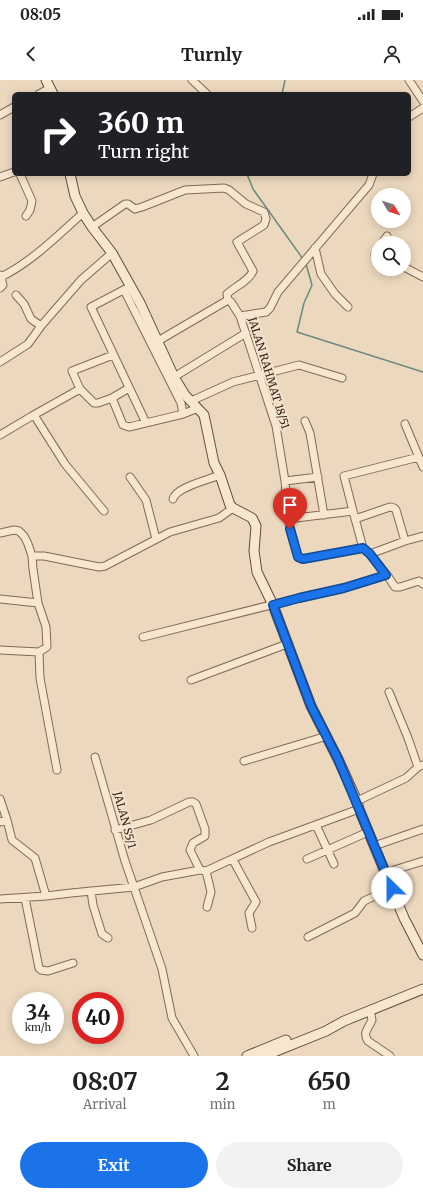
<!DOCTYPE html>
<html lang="en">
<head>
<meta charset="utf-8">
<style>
  body { margin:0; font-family:Merriweather,serif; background:#f2f2f2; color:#222; height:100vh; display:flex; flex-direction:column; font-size:15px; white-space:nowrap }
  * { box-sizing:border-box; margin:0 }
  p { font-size:13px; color:#767676 }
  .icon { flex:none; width:22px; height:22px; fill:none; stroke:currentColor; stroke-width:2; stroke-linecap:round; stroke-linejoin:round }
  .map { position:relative; height:976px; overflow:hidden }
  .drawer { display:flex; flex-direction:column; background:#fff; flex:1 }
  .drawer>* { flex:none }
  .hud { position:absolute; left:12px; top:12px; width:399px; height:84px; border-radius:6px; box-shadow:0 2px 10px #0003; background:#202124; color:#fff; overflow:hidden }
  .needle { width:26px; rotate:129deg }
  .controls { position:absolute; left:371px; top:108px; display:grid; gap:8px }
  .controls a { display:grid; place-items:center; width:40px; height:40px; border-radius:50%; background:#fff; box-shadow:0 2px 10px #0003; font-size:20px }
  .speed { position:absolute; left:12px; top:912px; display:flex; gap:8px; font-size:20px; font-weight:700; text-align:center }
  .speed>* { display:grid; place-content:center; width:52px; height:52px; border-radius:50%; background:#fff; box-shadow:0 2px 10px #0003; line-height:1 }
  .speed small { font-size:10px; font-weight:400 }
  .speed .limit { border:6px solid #d22; background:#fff; color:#111 }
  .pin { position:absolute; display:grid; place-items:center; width:34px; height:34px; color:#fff; margin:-41px -17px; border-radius:50% 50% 50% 0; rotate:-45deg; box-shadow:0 0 4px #0007 }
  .pin .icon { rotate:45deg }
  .me { position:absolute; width:44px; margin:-22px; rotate:337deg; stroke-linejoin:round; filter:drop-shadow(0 0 3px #0008) }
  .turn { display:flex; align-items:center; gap:14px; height:84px; padding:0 20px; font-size:18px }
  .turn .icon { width:52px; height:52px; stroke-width:2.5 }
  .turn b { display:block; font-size:28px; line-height:34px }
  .eta { display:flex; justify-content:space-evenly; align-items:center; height:68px; text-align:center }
  .eta b { font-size:24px; font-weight:700; line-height:28px }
  .button { display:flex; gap:8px; margin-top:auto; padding:8px 20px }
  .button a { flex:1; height:46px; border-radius:24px; background:#1a73e8; color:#fff; font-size:16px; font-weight:700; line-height:46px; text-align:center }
  .button a+a { background:#f2f2f2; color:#222 }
  .status { display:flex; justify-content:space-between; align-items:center; height:28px; padding:0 20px; background:#fff; direction:ltr }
  .status svg { height:11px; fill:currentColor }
  header { display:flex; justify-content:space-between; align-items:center; height:52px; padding:0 20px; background:#fff; font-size:18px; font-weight:700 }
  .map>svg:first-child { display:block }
</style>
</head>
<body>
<div class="status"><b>08:05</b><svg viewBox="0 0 49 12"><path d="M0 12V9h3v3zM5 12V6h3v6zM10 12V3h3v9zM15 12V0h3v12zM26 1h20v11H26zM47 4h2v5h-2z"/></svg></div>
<header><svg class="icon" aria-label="back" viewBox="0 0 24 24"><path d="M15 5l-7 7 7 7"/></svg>Turnly<svg class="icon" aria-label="person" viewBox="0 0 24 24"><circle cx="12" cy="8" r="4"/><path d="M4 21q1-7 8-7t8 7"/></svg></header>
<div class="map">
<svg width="423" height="976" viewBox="0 0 423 976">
  <rect width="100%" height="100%" fill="#ecd8be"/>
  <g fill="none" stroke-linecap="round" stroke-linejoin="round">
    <path stroke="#698a7e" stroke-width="1.5" d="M 282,14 L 285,0
      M 247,94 L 253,109 L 303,179
      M 306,184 L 312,205 L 304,223 L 297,252 L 423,292"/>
    <defs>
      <path id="street" d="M 192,0 L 207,14
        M 409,0 L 423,21
        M 39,14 L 50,8
        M 0,35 L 14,27
        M 409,37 L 423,28
        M 20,94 L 32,121 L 30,130 L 26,136
        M 0,97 L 14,92
        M 92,147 L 125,124 L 128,124 L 135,129 L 142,127 L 185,110 L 224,108 L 229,110 L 246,124 L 264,132 L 266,139 L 264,145 L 237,162 L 253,191 C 249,201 234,207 227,214 L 228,220
        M 382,163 L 387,156
        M 315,168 L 321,194 L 335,214 L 348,227
        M 378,169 L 375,175 L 378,179
        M 404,187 L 423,197
        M 0,195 L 3,205 L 0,208
        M 1,197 C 33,181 57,156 83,133
        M 131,206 L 91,227 L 146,343
        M 124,210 L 181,323 L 183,334
        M 16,215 L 24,224 L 31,239 L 41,246
        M 228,220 L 231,222 L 240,236 L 276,346 L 285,401 L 288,439 L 298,477 L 303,479 L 363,468
        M 240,236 L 266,232 L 270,228 L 278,212 L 369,105 L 373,94
        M 158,261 L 228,220
        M 0,282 L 28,264 L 41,246 L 81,200 L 112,173
        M 174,297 L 246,253
        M 129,308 L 112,318 L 123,345 L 129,347 L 183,334 L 198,328
        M 80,309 L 72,291 L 113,275
        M 191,321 L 233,302 L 299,285 L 342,298
        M 34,335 L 65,384 L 104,431
        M 305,341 L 310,353 L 324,435
        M 405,344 L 423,387
        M 0,355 L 32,336 L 80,309 L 94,323 L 98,323 L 112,318
        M 130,397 L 146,420 L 156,459
        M 285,401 L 318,397
        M 173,419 C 176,407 208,400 220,395
        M 353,431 L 344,396 L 419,377
        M 355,439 L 390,427 L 394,428 L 396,430 L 405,461
        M 0,453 L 14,450 L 19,451 L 24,456 L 28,464 L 32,476 L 33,489 L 38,523 L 46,547 L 47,567 L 39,572
        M 370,474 L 405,461 L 423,456
        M 32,476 L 44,476 L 99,487 L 105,486 L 170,452 L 219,438 L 233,428
        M 387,495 L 395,507 L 400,507 L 419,501 L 423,504
        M 0,519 L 38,523
        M 143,557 L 299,518 L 344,508 L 387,495 L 370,474 L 363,468 L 353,431 L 288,439
        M 0,570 L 39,572 L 40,598 L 57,690
        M 191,600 L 287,564
        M 389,612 L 408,658 L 418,687
        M 95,677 L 125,781 L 162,889 L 172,938 L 194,976
        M 244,681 L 327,656
        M 0,719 L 7,740 L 0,742
        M 357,721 L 406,698 L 418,687 L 423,685
        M 7,740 L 12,760 L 35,778 L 46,816
        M 316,745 L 334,784
        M 115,750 L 151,740 L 189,722 L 193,722 L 196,724 L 205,749 L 205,756 L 193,763 L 190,770 L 200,790
        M 374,766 L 423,749
        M 307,779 L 368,752
        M 233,780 L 256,822 L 249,833 L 252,848
        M 206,791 L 211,812 L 207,827
        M 386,794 L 394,790 L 423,781
        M 91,811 L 93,825 L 102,854 L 108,858
        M 25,818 L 39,888 L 41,890 L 48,891 L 73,883
        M 0,819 L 46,816 L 71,813 L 134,807 L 162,797 L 200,790 L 206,791 L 269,762 L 359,729
        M 308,857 L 355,833 L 364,821 L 392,808
        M 370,930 L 372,940 C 369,948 362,952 368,961 L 390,976"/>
      <path id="secondary" d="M 46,0 L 53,14
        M 70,94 L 75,116 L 83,133 L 92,147 L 112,173 L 140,223 L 174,297 L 185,315 L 204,335 L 214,383 L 220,395 L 230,425 L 233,428 L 252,438 L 256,446 L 254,471 L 257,492 L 273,525 L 311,626 L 338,679 L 357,721 L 359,729 L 404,838 L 423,875
        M 247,976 L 286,960
        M 264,976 L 326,951 L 344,941 L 423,909"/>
    </defs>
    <use href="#street" stroke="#836957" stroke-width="9"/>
    <use href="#secondary" stroke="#654a3b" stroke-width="11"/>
    <use href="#street" stroke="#f7e7d0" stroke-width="7"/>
    <use href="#secondary" stroke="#f7e7d0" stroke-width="9"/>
  </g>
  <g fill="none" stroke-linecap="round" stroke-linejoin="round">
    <defs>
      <path id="route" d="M 290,449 L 298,477 L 303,479 L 363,468 L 370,474 L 386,495 L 344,508 L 299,518 L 273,525 L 311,626 L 338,679 L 392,808"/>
    </defs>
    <use href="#route" stroke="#114b97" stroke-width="10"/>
    <use href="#route" stroke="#1a73e8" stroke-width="7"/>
  </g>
  <g text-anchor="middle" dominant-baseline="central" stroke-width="4" stroke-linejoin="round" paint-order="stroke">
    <g font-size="11" fill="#33241b" stroke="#f4e3cd">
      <text transform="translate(269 293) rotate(73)">JALAN RAHMAT 18/51</text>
      <text transform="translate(125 740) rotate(75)">JALAN S5/1</text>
    </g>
  </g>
</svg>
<div class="controls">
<a><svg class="needle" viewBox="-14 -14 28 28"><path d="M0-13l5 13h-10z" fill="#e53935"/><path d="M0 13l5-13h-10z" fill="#767676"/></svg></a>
<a><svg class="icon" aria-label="search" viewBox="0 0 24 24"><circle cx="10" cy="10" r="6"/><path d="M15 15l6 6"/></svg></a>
</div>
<div class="speed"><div>34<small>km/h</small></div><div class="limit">40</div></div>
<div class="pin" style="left:290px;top:449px;background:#d93025"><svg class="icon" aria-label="arrive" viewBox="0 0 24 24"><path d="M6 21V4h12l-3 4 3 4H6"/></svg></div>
<svg class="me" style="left:392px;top:808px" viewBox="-20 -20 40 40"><circle r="19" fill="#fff"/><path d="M0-13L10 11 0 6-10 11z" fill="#1a73e8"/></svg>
<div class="hud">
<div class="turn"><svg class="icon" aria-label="right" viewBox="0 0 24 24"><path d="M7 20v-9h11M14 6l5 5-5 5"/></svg><div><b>360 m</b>Turn right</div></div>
</div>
</div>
<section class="drawer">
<div class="eta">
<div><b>08:07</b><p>Arrival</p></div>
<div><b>2</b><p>min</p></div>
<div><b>650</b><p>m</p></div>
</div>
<div class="button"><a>Exit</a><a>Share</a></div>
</section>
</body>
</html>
